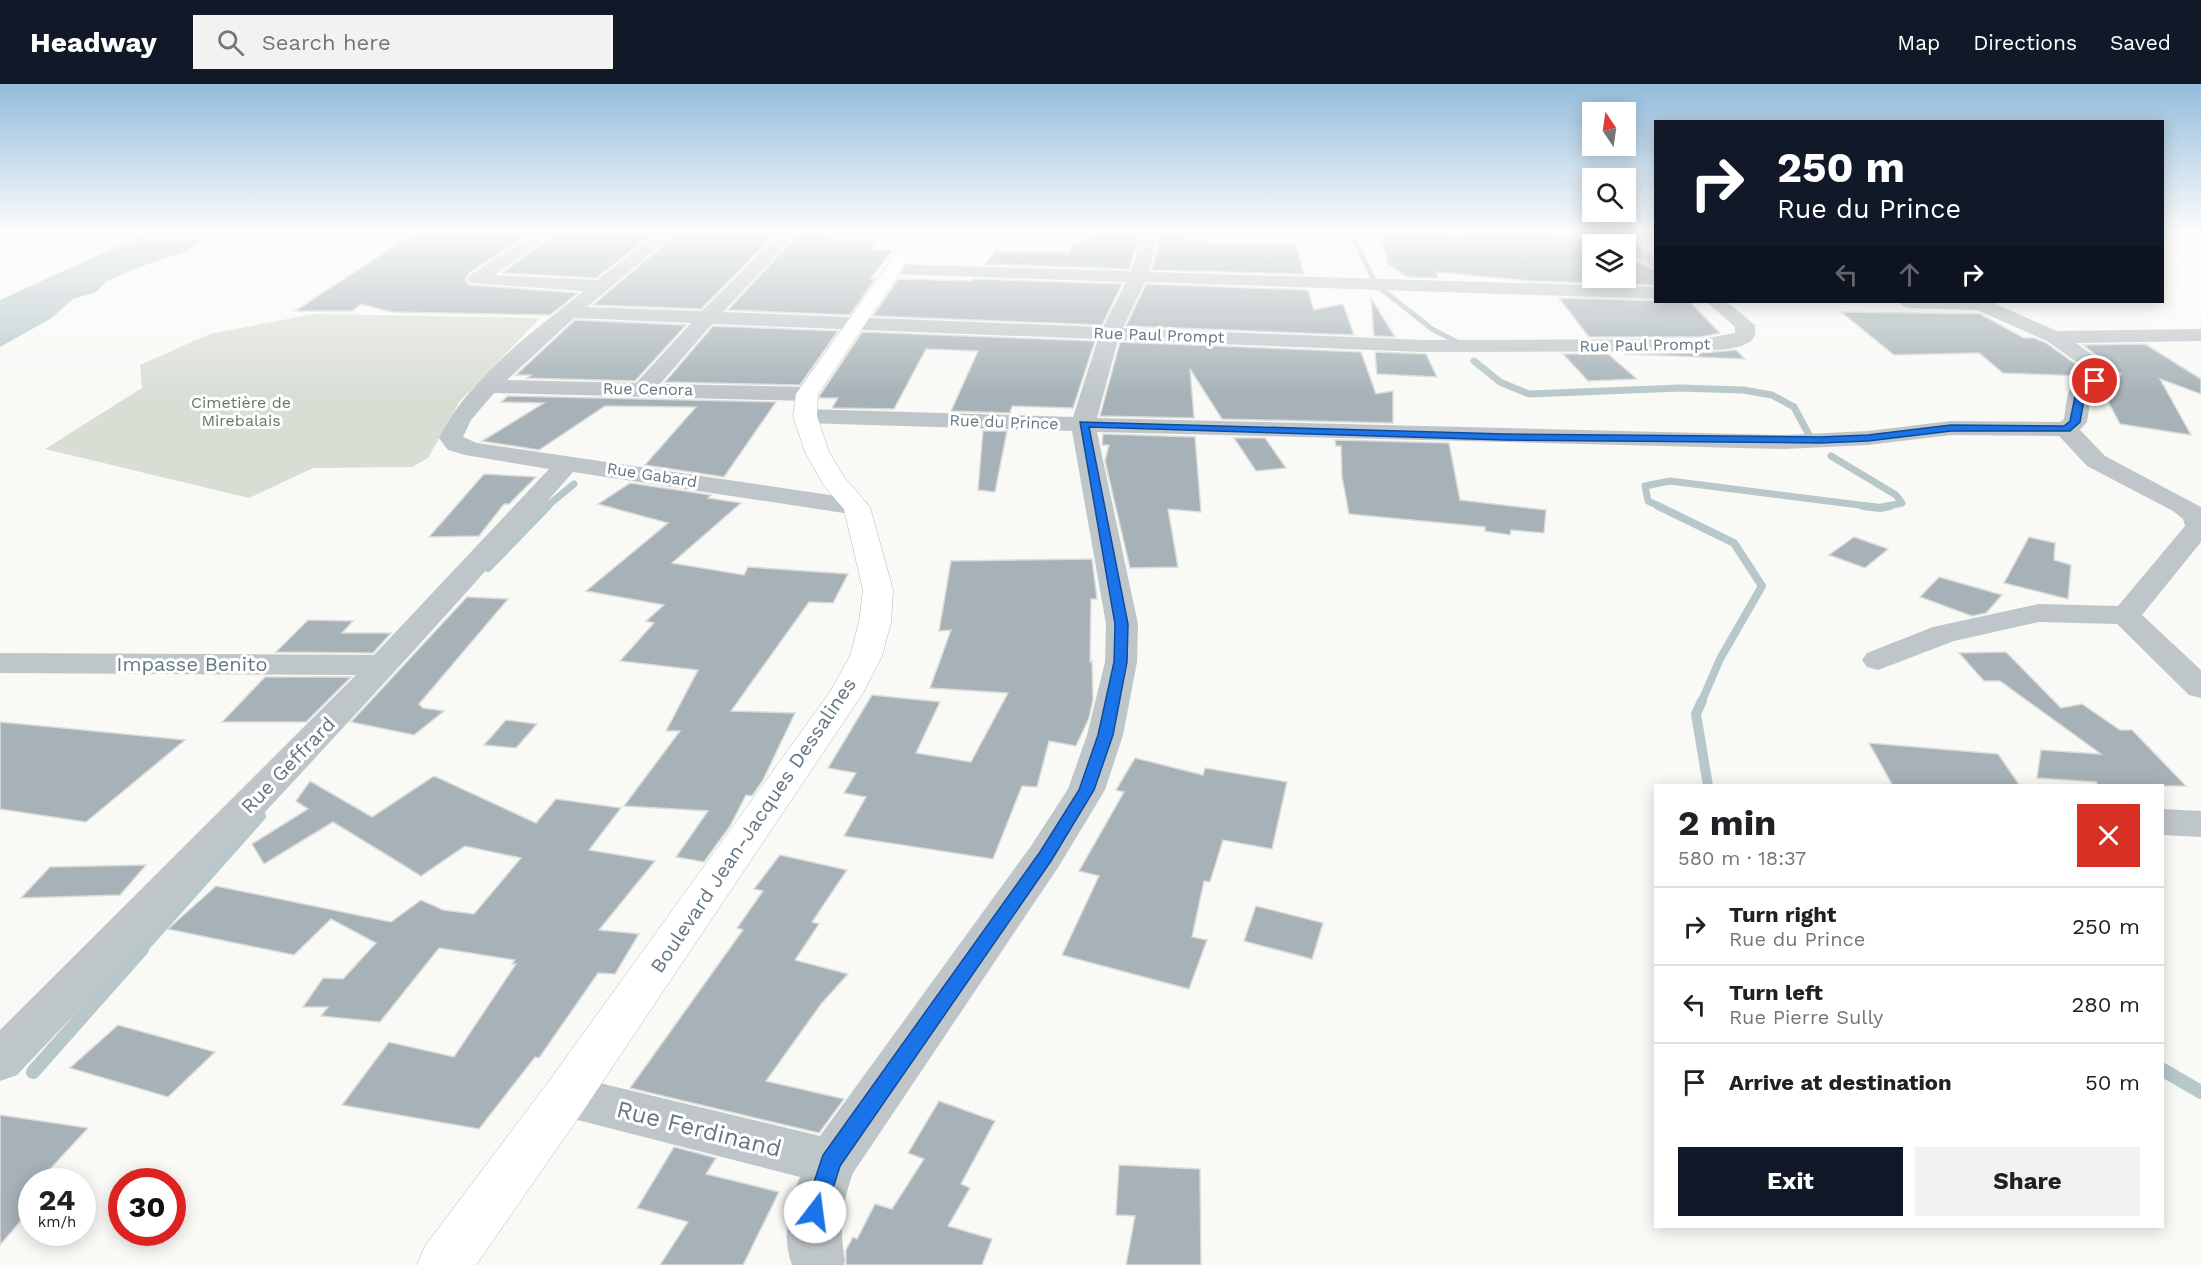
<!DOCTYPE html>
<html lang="en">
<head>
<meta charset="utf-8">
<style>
  body { margin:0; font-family:"Work Sans",sans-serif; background:#f2f2f2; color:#202124; height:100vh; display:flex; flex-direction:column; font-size:22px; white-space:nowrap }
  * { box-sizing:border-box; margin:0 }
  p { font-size:20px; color:#757577 }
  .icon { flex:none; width:33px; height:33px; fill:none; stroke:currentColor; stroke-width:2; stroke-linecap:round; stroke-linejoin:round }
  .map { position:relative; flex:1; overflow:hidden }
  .drawer { position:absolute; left:1654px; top:700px; width:510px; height:444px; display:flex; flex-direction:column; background:#fff; border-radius:0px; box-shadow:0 3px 15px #0003 }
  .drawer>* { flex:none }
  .banner { position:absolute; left:1654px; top:36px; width:510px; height:183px; border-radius:0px; box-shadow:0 3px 15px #0003; background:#111827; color:#fff; overflow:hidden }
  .needle { width:39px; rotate:347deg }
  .controls { position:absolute; left:1582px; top:18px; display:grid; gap:12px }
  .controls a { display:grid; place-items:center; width:54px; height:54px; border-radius:0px; background:#fff; box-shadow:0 3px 15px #0003; font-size:30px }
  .speed { position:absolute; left:18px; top:1084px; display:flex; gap:12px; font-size:30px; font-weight:700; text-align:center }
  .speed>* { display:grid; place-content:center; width:78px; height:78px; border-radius:50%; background:#fff; box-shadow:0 3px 15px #0003; line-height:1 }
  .speed small { font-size:15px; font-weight:400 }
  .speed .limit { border:9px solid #d22; background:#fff; color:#111 }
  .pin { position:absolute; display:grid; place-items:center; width:51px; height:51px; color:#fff; margin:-26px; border:3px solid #fff; border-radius:50%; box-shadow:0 2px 6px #0007 }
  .me { position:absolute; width:66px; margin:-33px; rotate:15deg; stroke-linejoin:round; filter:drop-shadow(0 0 4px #0008) }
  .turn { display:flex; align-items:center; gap:21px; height:126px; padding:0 24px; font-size:27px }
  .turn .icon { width:78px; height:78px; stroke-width:2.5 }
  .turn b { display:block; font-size:42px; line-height:51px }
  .lanes { display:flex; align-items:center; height:57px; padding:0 24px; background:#0003; justify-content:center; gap:30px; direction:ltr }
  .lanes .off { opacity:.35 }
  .round { display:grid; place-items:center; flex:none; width:63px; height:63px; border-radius:0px; background:#f2f2f2 }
  .overview { display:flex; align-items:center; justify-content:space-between; height:102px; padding:0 24px }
  h1 { font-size:36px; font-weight:700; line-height:45px }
  .primary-button { display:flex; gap:12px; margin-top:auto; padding:12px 24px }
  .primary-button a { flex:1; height:69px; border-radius:0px; background:#111827; color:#fff; font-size:24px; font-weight:700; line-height:69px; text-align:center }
  .primary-button a+a { background:#f2f2f2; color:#202124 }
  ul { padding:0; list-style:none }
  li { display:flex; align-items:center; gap:18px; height:78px; padding:0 24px; border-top:2px solid #e0e0e0 }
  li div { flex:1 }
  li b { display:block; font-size:22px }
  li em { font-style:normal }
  header { display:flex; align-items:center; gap:36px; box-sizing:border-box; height:84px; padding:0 30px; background:#111827; color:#fff }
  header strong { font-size:28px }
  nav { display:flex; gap:33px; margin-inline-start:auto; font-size:21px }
  .search { width:420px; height:54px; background:#f2f2f2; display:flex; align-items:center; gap:15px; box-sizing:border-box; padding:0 21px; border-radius:0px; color:#757577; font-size:22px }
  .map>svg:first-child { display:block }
</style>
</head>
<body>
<header>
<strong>Headway</strong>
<div class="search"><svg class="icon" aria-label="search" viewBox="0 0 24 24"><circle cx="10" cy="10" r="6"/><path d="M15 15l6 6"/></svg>Search here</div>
<nav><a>Map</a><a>Directions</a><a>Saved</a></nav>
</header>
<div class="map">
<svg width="2201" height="1181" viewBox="0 0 2201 1181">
  <rect width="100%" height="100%" fill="#f9f9f6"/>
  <path fill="#d9ded5" d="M 314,230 L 540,234 L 460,317 L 428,374 L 412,383 L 313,384 L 249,414 L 45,365 L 142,304 L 140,281 L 210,250 Z"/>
  <path fill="#b7c7ca" d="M 149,148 L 216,148 L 187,167 L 134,185 L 107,197 L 96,208 L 73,215 L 50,235 L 0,263 L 0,216 Z"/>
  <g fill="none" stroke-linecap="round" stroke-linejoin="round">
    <path stroke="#b7c7ca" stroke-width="5" d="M 1343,148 L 1356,159 L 1373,194
      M 1379,203 L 1432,245 L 1457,258"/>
    <path stroke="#b7c7ca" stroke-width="7" d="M 1474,277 L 1500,298 L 1529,310 L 1680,304 L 1743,306 L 1772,311 L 1794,323 L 1809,351
      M 1831,372 L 1896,411 L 1902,419 L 1883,423
      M 546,423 L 574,400
      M 1661,423 L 1648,417 L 1645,402 L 1670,397 L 1875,423"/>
    <path stroke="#b7c7ca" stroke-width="8" d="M 1658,422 L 1734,459 L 1762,502 L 1720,575 L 1701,619
      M 1863,422 L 1880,424 L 1890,422
      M 488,484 L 548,422"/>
    <path stroke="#b7c7ca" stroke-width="10" d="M 1702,617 L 1696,630 L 1708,702
      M 141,867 L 261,732"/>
    <path stroke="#b7c7ca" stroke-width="14" d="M 2163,986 L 2201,1008
      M 33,988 L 142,865"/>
  </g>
  <path fill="#a6b2b7" stroke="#dbdbd9" stroke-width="1.5" d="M 416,148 L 532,148 L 469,189 L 465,196 L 470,201 L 578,209 L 550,231 L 392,228 L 361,220 L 352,227 L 295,227 Z
    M 557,148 L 656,148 L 596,194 L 502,189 Z
    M 679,148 L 778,148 L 701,225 L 593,221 Z
    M 800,148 L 827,148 L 824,151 L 836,151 L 832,156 L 876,157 L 870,166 L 893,166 L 870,195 L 875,195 L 850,231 L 728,226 Z
    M 1093,148 L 1141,148 L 1129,185 L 985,180 L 995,167 L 1069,168 L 1073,159 L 1084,159 Z
    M 1161,148 L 1187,148 L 1183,158 L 1296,161 L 1304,190 L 1152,186 Z
    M 1466,148 L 1554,150 L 1557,154 L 1619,157 L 1616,160 L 1593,160 L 1593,194 L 1626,194 L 1626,172 L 1656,186 L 1656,201 L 1531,197 L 1436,188 L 1438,194 L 1407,193 L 1388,180 L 1380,149 L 1470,151 Z
    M 898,195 L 972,197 L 974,195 L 1122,200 L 1102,241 L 873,232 Z
    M 1146,200 L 1308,206 L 1314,226 L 1343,220 L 1354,251 L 1126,242 Z
    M 1371,214 L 1395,253 L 1374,252 Z
    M 1559,214 L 1697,218 L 1699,219 L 1691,219 L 1720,249 L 1701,253 L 1589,253 Z
    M 1841,228 L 1980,230 L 2024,254 L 2034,254 L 2046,259 L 2088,289 L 2082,292 L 2003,289 L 1979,269 L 1894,271 Z
    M 575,236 L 686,241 L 635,297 L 527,294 L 531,291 L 516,291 Z
    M 713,242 L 838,247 L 800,301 L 665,298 Z
    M 862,248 L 1095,257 L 1073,324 L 1012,322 L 1010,329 L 951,327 L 978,267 L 926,265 L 894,325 L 832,324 L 838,314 L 820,314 L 820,311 Z
    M 1120,258 L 1361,268 L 1376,310 L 1393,307 L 1393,339 L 1222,335 L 1190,285 L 1194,334 L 1100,332 Z
    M 2145,260 L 2201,295 L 2201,310 L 2160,295 L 2191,351 L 2120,340 L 2101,304 L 2117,297 L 2121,290 L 2083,261 Z
    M 1736,266 L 1745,275 L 1624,270 L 1701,269 Z
    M 1375,268 L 1426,270 L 1437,293 L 1377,290 Z
    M 1563,270 L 1608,270 L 1637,295 L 1588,297 Z
    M 508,312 L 776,318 L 724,393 L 645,381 L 696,323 L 605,322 L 539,366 L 482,357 L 544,319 L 501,318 Z
    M 983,347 L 1007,347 L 995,408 L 978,406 Z
    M 1103,350 L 1195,353 L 1201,428 L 1168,425 L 1178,483 L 1130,484 L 1105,377 L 1109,361 L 1102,361 Z
    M 1234,354 L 1265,354 L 1286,384 L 1256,387 Z
    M 1335,356 L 1449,359 L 1460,416 L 1546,426 L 1544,449 L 1511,446 L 1510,451 L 1485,447 L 1485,443 L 1349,430 L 1342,393 L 1341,362 L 1336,362 Z
    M 484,390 L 536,393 L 509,420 L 504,420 L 479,452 L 429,453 Z
    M 630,399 L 711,411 L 708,414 L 741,419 L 672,479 L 744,491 L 748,483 L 848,490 L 833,519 L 809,518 L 731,627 L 795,629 L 763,696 L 752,712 L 746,711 L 730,742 L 704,778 L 676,773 L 708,727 L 624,722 L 680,647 L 666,647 L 698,586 L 620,577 L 654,539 L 646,537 L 664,521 L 586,507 L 668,439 L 598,420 Z
    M 1854,453 L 1888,465 L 1865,484 L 1829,471 Z
    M 2029,453 L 2055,459 L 2054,476 L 2071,481 L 2068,515 L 2004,499 Z
    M 1092,475 L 1097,515 L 1091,515 L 1090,578 L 1092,577 L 1093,616 L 1089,634 L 1076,662 L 1049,657 L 1037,703 L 1022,702 L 993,775 L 844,752 L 866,713 L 844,709 L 856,689 L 828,684 L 872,611 L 940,618 L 916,669 L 971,678 L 1008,609 L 930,604 L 951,546 L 939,547 L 951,477 Z
    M 1939,493 L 2002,511 L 1986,529 L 1972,532 L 1920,513 Z
    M 467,513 L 508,515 L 419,620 L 423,624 L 444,627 L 414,651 L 351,638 Z
    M 308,536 L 353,537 L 342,549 L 391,549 L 373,569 L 276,568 Z
    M 2006,568 L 2061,624 L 2082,620 L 2120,646 L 2132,646 L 2186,702 L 2099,702 L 2096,698 L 2037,694 L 2041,666 L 2101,670 L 2000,597 L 1984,597 L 1959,569 Z
    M 265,593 L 351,593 L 306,638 L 222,638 Z
    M 506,636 L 537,640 L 516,664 L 484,661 Z
    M 0,638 L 63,644 L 185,656 L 86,738 L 0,725 Z
    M 1869,659 L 1998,670 L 2020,702 L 1893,702 Z
    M 1135,674 L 1203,691 L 1205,684 L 1287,698 L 1272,765 L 1223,756 L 1210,798 L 1204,797 L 1192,853 L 1207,856 L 1189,905 L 1062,871 L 1099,792 L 1079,787 L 1124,708 L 1116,706 Z
    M 434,692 L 536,739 L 556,715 L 621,724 L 589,766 L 655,777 L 599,846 L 639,850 L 615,890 L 598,889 L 539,974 L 535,973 L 479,1045 L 342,1021 L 389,958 L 454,973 L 516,880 L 512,880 L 515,876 L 439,864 L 380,938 L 321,932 L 328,923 L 303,923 L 323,894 L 343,895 L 376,859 L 331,835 L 294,871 L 168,845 L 216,802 L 391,838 L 421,816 L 443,826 L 474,830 L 521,774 L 465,762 L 421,792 L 333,738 L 264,780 L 252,760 L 308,725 L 296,717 L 310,697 L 372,733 Z
    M 780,771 L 847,786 L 812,838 L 819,840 L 795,876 L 848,890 L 821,920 L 766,997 L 844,1015 L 819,1049 L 630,1004 L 743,846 L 737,844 L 763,807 L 754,805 Z
    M 146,781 L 120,811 L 21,814 L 50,783 Z
    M 1256,822 L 1323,839 L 1312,875 L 1244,857 Z
    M 118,941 L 215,968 L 168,1013 L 70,984 Z
    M 939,1017 L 995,1037 L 961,1100 L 970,1104 L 948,1142 L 992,1155 L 982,1181 L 846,1181 L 846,1166 L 853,1153 L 857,1155 L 875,1120 L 892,1125 L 924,1075 L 908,1069 Z
    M 0,1031 L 88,1044 L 38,1098 L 32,1098 L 32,1124 L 0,1161 Z
    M 674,1063 L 716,1074 L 706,1090 L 779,1108 L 743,1181 L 660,1181 L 688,1138 L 637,1124 Z
    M 1119,1081 L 1200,1085 L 1201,1181 L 1126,1181 L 1135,1132 L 1116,1131 Z"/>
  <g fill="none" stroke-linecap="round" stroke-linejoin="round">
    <defs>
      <path id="secondary" d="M 911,148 L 927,148 L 818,310 L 817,332 L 829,368 L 844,393 L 870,423 L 893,506 L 891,538 L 882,572 L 863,609 L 583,1027 L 476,1181 L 417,1181 L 425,1162 L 549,997 L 830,608 L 850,572 L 859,538 L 863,506 L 844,425 L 824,402 L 805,368 L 793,332 L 796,310 Z"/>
    </defs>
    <use href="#secondary" stroke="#b2babe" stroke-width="1"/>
    <path fill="#bfc6c9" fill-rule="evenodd" d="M 536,148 L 555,148 L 495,191 L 597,196 L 659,148 L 677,148 L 587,223 L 702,227 L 781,148 L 798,148 L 723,228 L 1103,243 L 1126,198 L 892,190 L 883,185 L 892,180 L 1131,187 L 1143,148 L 1159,148 L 1149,188 L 1656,203 L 1656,215 L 1145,198 L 1123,244 L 1424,256 L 1701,255 L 1735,249 L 1735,243 L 1707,218 L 1727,218 L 1755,241 C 1755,246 1756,251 1753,255 C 1743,266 1715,266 1701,267 L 1424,268 L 1118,256 L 1097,334 L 1785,351 L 1868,347 L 1951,337 L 2060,338 L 2064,335 C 2069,306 2064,302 2092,289 L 2047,257 L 1977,226 L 1909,224 L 1902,222 L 1900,218 L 1991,218 L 2057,247 L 2201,245 L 2201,257 L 2076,259 L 2119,290 L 2116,295 L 2092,306 L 2087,338 L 2080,346 L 2105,372 L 2201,423 L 2201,458 L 2142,531 L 2201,586 L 2201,614 L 2189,611 L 2117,540 L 2039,538 L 1954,557 L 1878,586 L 1867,583 L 1862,576 L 1867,569 L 1933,543 L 2039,520 L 2118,522 L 2185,442 L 2183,435 L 2173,427 L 2087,382 L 2059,352 L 1951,351 L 1868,361 L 1785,365 L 1097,348 L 1138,540 L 1137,578 L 1123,651 L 1105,706 L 1059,782 L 853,1089 C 841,1124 839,1140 845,1177 L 844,1181 L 792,1181 C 781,1152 789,1121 800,1093 L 566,1033 L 549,1027 L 542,1012 L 549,997 L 566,991 L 820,1052 L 1031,762 L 1068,705 L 1087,651 L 1105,578 L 1106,540 L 1072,347 L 805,339 L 797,337 L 793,332 L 797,327 L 805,325 L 1073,333 L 1098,255 L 712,240 L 660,300 L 807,303 L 815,305 L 818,310 L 815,315 L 807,317 L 494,309 L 471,336 L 463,353 L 477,359 L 857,415 L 866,417 L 870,423 L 866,429 L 857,431 L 573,388 C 393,594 205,793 17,991 L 0,997 L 0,946 L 356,591 L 0,589 L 0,569 L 374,571 L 549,385 L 465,371 L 448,366 L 439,354 C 469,294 532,248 584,207 L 470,199 L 467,195 L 470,191 ZM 574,234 L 691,239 L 636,299 L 507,296 Z
      M 1615,148 L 1656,148 L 1656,154 L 1623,153 Z
      M 1626,157 L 1656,172 L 1656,184 L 1626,169 L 1626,160 L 1618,160 Z
      M 2163,725 L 2201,727 L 2201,753 L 2163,751 Z"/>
    <use href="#secondary" fill="#fff" fill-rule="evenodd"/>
  </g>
  <linearGradient id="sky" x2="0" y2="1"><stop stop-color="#94bcdc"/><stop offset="0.47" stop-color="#fcfcfb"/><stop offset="1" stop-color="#fcfcfb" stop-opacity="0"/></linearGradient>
  <rect width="2201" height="313" fill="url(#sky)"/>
  <path fill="#1a73e8" stroke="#114b97" stroke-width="1.5" d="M 2095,294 L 2099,297 L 2086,305 L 2080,338 L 2070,347 L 1951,347 L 1868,357 L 1820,359 L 1505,356 L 1089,343 L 1128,540 L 1127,578 L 1113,651 L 1094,706 L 1051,777 L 840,1082 L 823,1136 L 815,1139 L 808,1136 L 804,1128 L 823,1071 L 1040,768 L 1079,706 L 1098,651 L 1114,578 L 1115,540 L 1080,338 L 1505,350 L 1820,353 L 1868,351 L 1951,341 L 2064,342 L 2070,337 L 2077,303 Z"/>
  <g text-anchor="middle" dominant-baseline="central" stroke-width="6" stroke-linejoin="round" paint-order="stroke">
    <g font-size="16" fill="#627883" stroke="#fff">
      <text transform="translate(1159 251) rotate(2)">Rue Paul Prompt</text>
      <text transform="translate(1645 261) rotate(-1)">Rue Paul Prompt</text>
      <text transform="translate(648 305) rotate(1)">Rue Cenora</text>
      <text transform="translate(1004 338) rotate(2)">Rue du Prince</text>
      <text transform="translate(652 391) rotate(9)">Rue Gabard</text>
    </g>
    <g font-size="16" fill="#697a62" stroke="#fff">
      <text x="241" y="318">Cimetière de<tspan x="241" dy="18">Mirebalais</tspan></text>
    </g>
    <g font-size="20" fill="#627883" stroke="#fff">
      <text x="192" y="580">Impasse Benito</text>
      <text transform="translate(288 681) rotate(-46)">Rue Geffrard</text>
      <text transform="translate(753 741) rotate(-56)">Boulevard Jean-Jacques Dessalines</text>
    </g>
    <g font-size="24" fill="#627883" stroke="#fff">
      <text transform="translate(699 1045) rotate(14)">Rue Ferdinand</text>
    </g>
  </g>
</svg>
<div class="controls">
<a><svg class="needle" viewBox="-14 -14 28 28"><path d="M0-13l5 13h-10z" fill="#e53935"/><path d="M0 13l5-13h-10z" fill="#757577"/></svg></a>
<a><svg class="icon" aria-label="search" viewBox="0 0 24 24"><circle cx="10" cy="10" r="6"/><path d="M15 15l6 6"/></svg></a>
<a><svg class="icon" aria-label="layers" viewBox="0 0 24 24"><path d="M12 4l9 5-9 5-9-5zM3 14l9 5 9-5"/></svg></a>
</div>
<div class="speed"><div>24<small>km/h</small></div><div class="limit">30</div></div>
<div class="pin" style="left:2095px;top:297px;background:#d93025"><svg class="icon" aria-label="arrive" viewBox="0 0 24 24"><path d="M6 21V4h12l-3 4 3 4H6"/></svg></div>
<svg class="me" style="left:815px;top:1128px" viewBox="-20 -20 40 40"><circle r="19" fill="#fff"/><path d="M0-13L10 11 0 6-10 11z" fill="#1a73e8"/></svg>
<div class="banner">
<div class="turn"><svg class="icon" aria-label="right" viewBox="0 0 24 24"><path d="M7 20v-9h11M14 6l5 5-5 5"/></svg><div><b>250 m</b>Rue du Prince</div></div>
<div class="lanes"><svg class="icon off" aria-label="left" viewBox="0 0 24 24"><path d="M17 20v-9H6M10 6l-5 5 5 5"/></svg><svg class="icon off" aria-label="ahead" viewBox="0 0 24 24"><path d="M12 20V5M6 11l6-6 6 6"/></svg><svg class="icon" aria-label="right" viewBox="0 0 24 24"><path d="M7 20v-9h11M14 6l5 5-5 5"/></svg></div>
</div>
<section class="drawer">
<div class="overview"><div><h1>2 min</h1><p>580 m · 18:37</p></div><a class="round" style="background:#d93025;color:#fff"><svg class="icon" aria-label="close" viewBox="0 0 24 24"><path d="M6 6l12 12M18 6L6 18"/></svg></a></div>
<ul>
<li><svg class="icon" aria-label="right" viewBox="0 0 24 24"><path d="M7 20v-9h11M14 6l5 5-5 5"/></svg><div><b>Turn right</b><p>Rue du Prince</p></div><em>250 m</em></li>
<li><svg class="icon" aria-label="left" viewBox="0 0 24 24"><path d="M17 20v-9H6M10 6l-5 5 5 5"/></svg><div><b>Turn left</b><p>Rue Pierre Sully</p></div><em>280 m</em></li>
<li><svg class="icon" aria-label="arrive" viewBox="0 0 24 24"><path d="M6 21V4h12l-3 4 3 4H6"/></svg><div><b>Arrive at destination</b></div><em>50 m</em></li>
</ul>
<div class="primary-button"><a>Exit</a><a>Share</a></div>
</section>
</div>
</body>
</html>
